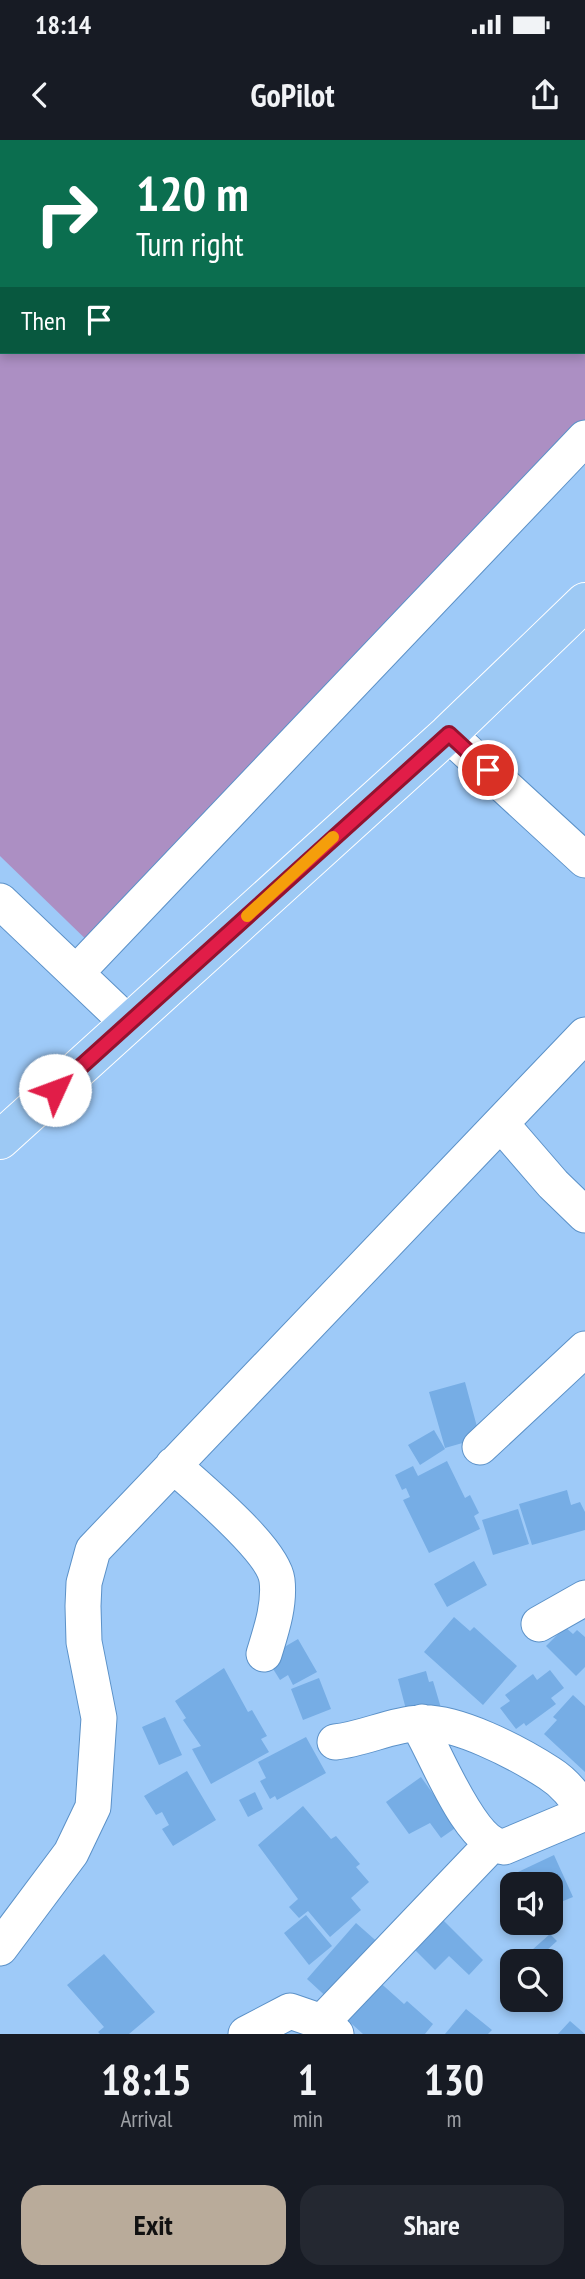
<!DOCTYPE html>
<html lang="en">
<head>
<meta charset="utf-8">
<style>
  body { margin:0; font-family:"PT Sans Narrow",sans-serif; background:#242831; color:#f1f3f6; height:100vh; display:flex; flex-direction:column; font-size:26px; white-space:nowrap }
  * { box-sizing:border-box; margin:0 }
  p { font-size:23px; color:#9ea1a6 }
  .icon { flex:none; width:38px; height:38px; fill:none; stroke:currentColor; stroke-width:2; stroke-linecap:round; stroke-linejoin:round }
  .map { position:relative; height:1894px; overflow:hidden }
  .sheet { display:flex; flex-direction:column; background:#171b24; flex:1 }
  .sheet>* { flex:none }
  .hud { position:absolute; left:0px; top:0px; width:586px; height:214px; box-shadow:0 4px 10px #0003; background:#0b6e4f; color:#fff; overflow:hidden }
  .fabs { position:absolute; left:500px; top:1732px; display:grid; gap:14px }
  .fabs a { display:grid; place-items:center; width:63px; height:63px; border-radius:14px; background:#171b24; box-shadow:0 4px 10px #0003; font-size:35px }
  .pin { position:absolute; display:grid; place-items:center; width:60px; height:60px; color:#fff; margin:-30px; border:4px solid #fff; border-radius:50%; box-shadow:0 2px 7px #0007 }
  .me { position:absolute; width:77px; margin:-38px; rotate:47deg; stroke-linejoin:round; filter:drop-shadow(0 0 5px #0008) }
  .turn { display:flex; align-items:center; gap:24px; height:147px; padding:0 21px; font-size:32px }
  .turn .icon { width:91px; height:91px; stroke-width:2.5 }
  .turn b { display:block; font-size:49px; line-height:60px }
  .then { display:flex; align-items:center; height:66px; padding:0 21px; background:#0003; gap:14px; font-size:26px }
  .eta { display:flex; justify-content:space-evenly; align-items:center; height:119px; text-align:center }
  .eta b { font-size:42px; font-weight:800; line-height:49px }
  .cta { display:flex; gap:14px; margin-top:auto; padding:14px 21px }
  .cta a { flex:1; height:80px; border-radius:21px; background:#b9ab9a; color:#111; font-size:28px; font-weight:800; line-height:80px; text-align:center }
  .cta a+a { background:#242831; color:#f1f3f6 }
  .status { display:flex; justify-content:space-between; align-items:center; height:49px; padding:0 35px; background:#171b24; direction:ltr }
  .status svg { height:19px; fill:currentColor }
  header { display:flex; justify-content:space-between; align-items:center; height:91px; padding:0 21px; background:#171b24; font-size:32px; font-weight:800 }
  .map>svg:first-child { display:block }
</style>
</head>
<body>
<div class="status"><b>18:14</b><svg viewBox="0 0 49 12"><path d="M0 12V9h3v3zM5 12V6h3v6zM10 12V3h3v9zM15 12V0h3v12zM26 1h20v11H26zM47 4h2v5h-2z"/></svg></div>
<header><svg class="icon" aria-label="back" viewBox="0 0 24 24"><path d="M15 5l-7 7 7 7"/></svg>GoPilot<svg class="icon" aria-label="share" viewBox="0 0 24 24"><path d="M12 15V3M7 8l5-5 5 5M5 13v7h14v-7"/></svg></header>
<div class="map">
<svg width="585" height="1894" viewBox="0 0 585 1894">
  <rect width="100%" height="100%" fill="#9ecaf8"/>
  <path fill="#ac8fc3" d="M 0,0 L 409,2 L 2,2 L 2,212 L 584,212 L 585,166 L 585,295 L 99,812 L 0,716 Z"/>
  <path fill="#76ade5" d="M 465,1242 L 480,1298 L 445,1308 L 429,1252 Z
    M 434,1290 L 445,1309 L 420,1325 L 408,1305 Z
    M 447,1321 L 465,1358 L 470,1355 L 479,1373 L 474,1376 L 480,1389 L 429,1413 L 403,1360 L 410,1357 L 406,1348 L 402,1350 L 395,1335 L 413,1326 L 418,1336 Z
    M 567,1350 L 571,1365 L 580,1362 L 585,1372 L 585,1390 L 532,1405 L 519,1364 Z
    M 518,1369 L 529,1404 L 493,1415 L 482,1380 Z
    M 474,1421 L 487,1445 L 447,1467 L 434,1444 Z
    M 454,1477 L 470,1491 L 474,1487 L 517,1526 L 483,1565 L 424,1512 Z
    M 565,1487 L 573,1494 L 577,1490 L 585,1497 L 585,1527 L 576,1536 L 546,1506 Z
    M 298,1499 L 317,1532 L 293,1545 L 288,1535 L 280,1540 L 270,1524 L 274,1513 Z
    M 224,1528 L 248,1572 L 252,1570 L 267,1596 L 261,1599 L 269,1612 L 211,1644 L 192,1609 L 201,1606 L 183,1580 L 186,1578 L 175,1561 Z
    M 550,1530 L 564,1548 L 551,1558 L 556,1564 L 526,1586 L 524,1583 L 516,1589 L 500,1568 L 510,1561 L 505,1555 L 533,1534 L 537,1540 Z
    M 426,1531 L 429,1542 L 433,1541 L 441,1568 L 408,1577 L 398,1539 Z
    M 319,1538 L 331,1569 L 303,1580 L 291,1549 Z
    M 573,1555 L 585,1566 L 585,1632 L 544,1594 L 557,1580 L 553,1577 Z
    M 165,1577 L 182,1615 L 159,1625 L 142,1587 Z
    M 306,1597 L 326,1633 L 277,1660 L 275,1656 L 270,1659 L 260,1641 L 266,1638 L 258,1622 Z
    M 187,1631 L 216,1680 L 173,1706 L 162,1689 L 169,1685 L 162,1672 L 156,1675 L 144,1656 Z
    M 421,1637 L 444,1669 L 461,1684 L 441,1698 L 430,1683 L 409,1694 L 386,1662 Z
    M 255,1652 L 263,1669 L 248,1677 L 239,1660 Z
    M 303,1666 L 331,1699 L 336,1696 L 360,1724 L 356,1727 L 369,1742 L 351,1758 L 361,1770 L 330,1797 L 308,1771 L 299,1778 L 289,1767 L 298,1759 L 258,1705 Z
    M 554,1715 L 573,1757 L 551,1766 L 551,1745 L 524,1745 L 518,1732 Z
    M 306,1775 L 332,1806 L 309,1825 L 284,1793 Z
    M 438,1775 L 483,1820 L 469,1835 L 449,1816 L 435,1830 L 409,1804 Z
    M 356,1783 L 382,1806 L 332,1862 L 307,1839 Z
    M 550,1794 L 557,1801 L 534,1822 L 526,1822 L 523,1818 Z
    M 104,1814 L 155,1872 L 129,1894 L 100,1894 L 98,1892 L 104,1887 L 67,1845 Z
    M 376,1839 L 404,1864 L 407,1861 L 433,1884 L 425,1894 L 363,1894 L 343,1876 Z
    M 466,1869 L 492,1890 L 488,1894 L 445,1894 Z
    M 570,1881 L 585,1894 L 558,1894 Z"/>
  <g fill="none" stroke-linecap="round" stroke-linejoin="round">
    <defs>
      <path id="minor" d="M 461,0 L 463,2
        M 584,117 L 585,117
        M 448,594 L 585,720
        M 0,761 L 128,883
        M 76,833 L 585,298
        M 502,985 L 553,1044 L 585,1075
        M 480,1307 L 585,1209
        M 173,1325 C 198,1348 273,1409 277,1440 C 280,1465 271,1491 264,1514
        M 539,1484 L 585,1458
        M 422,1582 L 424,1595 C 439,1622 472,1705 504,1707 L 585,1673
        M 335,1602 C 364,1599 390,1585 419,1583 C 456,1580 518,1613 549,1633 C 565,1643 576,1657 585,1673
        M 0,1808 L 71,1713 L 93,1667 L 99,1578 L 84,1502 L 83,1466 L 84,1443 L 93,1410 L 585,895
        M 322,1882 L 491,1705
        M 246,1894 L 290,1871 L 322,1882 L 336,1894"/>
      <path id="major" d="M 0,1000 L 448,594 L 585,462"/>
    </defs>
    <use href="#minor" stroke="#5b91c8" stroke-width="37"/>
    <use href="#major" stroke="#fff" stroke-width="40"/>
    <use href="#minor" stroke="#fff" stroke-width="35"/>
    <use href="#major" stroke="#9dc9f4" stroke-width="38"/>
  </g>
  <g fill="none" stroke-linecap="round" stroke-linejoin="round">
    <defs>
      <path id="route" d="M 55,950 L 449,594 L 488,630"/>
    </defs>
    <use href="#route" stroke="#92132f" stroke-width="18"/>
    <use href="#route" stroke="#e11d48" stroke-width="12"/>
    <path stroke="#f59e0b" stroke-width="12" d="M 247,776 L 333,697"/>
  </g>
</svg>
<div class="fabs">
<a><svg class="icon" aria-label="sound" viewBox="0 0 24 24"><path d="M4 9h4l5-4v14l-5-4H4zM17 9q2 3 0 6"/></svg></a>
<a><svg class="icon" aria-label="search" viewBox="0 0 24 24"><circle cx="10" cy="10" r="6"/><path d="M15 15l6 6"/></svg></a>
</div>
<div class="pin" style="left:488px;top:630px;background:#d93025"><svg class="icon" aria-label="arrive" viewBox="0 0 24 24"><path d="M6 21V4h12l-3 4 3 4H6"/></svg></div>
<svg class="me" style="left:55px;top:950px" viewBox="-20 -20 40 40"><circle r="19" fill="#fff"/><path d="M0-13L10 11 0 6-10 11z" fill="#e11d48"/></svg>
<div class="hud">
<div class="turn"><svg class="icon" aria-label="right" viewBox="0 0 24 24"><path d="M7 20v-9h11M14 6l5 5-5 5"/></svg><div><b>120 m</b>Turn right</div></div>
<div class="then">Then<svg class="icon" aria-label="arrive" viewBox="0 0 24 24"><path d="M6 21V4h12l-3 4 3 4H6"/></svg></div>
</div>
</div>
<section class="sheet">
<div class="eta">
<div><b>18:15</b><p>Arrival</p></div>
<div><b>1</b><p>min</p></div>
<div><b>130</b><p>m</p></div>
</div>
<div class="cta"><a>Exit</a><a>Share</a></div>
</section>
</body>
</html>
